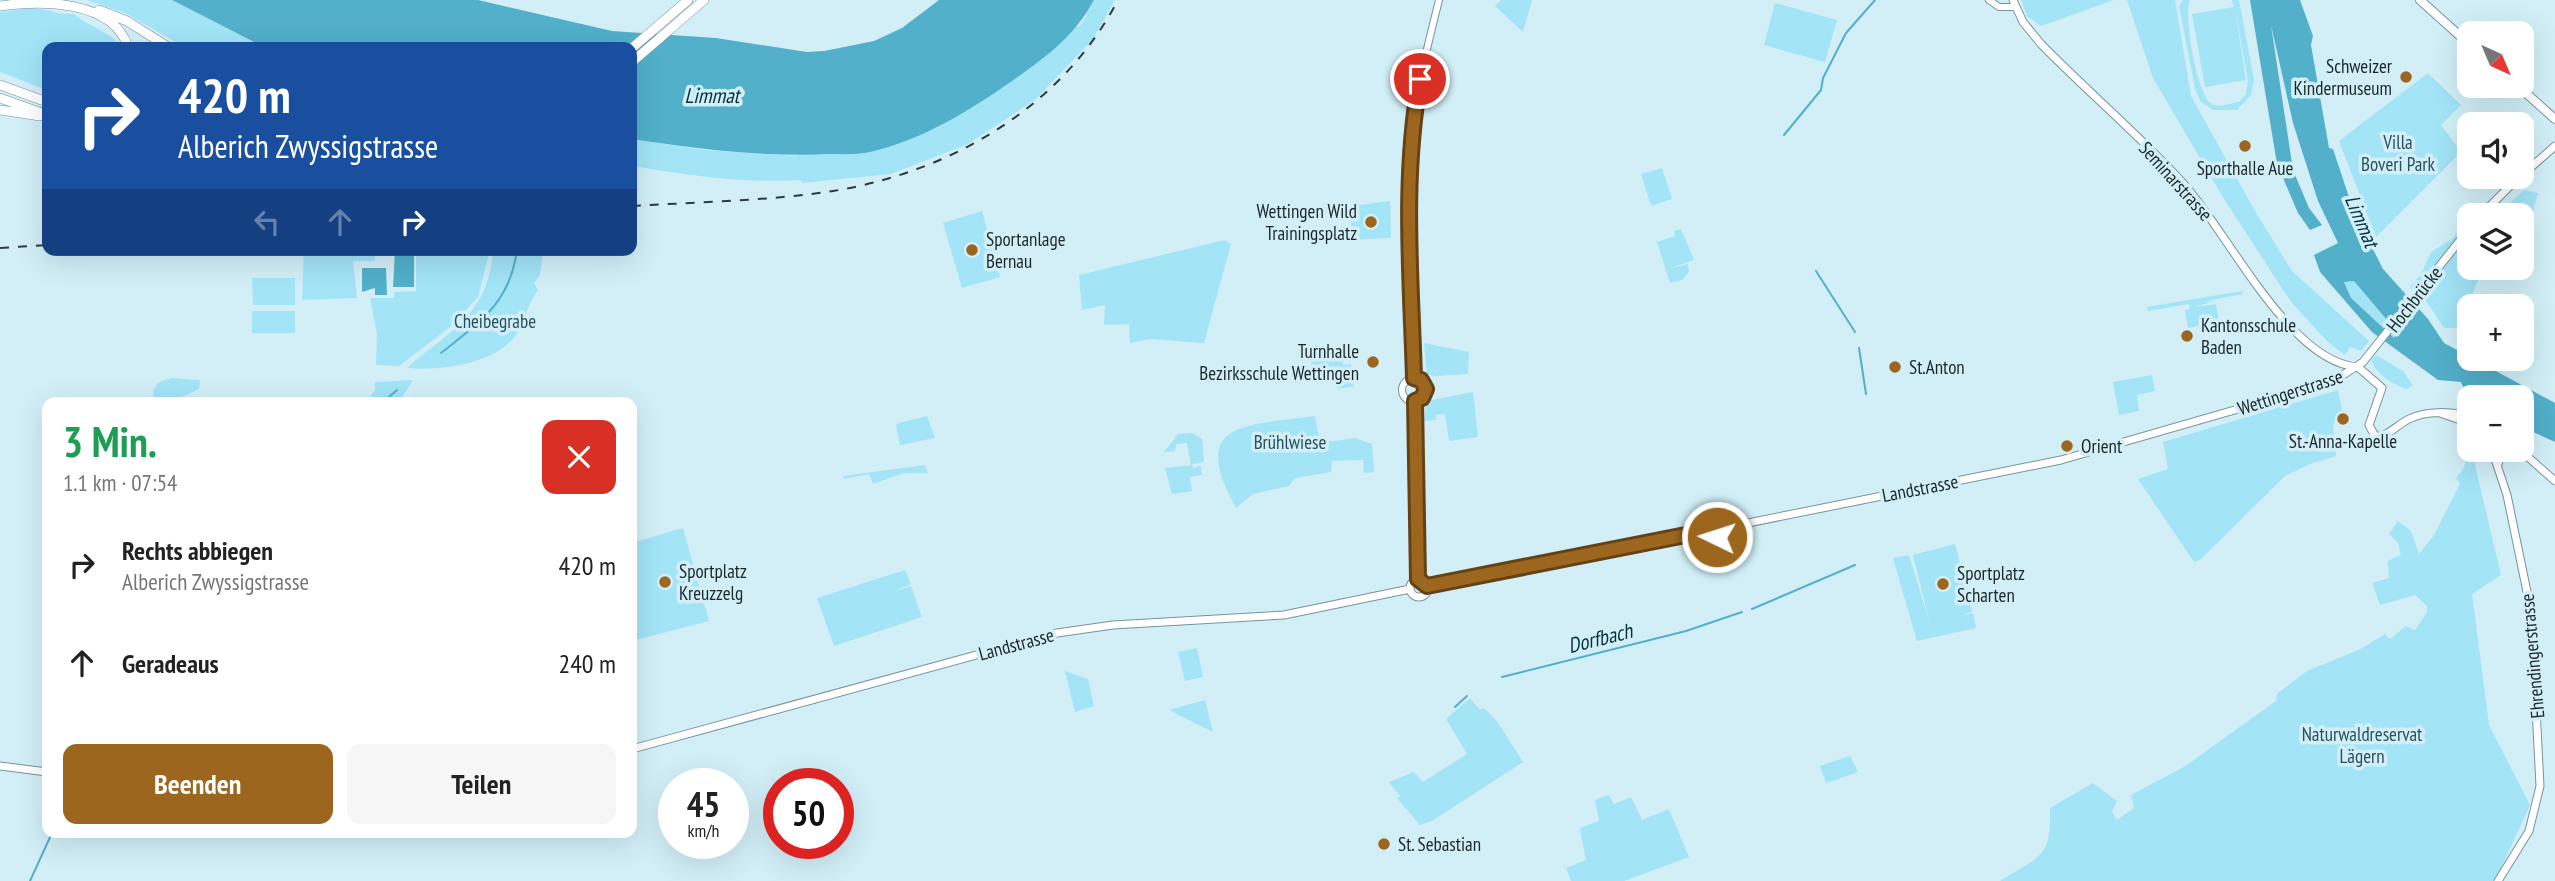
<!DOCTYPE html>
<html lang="de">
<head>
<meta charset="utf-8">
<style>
  body { margin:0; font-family:"PT Sans Narrow",sans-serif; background:#f6f6f6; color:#222; height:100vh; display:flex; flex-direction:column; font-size:26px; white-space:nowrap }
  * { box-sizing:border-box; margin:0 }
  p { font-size:23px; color:#767676 }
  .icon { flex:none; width:38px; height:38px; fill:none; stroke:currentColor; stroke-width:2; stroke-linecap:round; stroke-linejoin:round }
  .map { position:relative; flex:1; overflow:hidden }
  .details { position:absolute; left:42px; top:397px; width:595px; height:441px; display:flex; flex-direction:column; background:#fff; border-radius:14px; box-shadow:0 7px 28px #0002 }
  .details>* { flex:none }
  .guide { position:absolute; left:42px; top:42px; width:595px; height:214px; border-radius:14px; box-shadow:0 7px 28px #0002; background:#1a4fa0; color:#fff; overflow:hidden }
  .needle { width:46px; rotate:136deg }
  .buttons { position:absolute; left:2457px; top:21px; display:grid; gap:14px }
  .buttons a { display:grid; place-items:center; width:77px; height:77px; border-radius:14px; background:#fff; box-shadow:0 7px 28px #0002; font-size:35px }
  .speed { position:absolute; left:658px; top:768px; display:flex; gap:14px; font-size:35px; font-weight:700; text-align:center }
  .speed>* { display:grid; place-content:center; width:91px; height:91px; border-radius:50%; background:#fff; box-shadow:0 7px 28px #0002; line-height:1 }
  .speed small { font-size:18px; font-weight:400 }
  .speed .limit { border:10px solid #d22; background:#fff; color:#111 }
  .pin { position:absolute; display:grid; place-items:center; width:60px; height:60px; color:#fff; margin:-30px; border:4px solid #fff; border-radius:50%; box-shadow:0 2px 7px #0007 }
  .me { position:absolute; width:77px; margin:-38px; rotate:274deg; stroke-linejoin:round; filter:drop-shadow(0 0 5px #0008) }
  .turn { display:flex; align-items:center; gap:24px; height:147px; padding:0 21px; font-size:32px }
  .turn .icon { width:91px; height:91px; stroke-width:2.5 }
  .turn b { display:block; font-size:49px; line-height:60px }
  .lanes { display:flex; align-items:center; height:66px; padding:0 21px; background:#0003; justify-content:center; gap:35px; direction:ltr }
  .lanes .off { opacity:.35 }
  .round { display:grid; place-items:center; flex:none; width:74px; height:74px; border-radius:14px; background:#f6f6f6 }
  .overview { display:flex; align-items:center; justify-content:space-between; height:119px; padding:0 21px }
  h1 { font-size:42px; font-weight:700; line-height:52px; color:#1e9e55 }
  .primary-button { display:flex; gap:14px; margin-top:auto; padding:14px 21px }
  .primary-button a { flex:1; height:80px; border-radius:14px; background:#9c661f; color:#fff; font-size:28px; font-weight:700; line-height:80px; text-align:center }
  .primary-button a+a { background:#f6f6f6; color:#222 }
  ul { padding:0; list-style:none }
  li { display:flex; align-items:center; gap:21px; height:98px; padding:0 21px }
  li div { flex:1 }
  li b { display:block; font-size:26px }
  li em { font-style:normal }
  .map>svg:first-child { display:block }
</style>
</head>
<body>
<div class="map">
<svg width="2555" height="881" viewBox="0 0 2555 881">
  <rect width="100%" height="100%" fill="#d2eff8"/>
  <path fill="#a3e4f7" d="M 87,0 L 172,0 L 264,47 L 184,47 L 125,13 Z
    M 1094,0 L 1115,0 L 1093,39 L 1036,99 L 968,144 L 891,174 L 802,183 L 801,180 C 745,184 688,175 632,166 L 632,139 L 705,150 L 796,156 L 1081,25 Z
    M 1501,0 L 1532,0 L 1523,32 L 1495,6 Z
    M 2021,0 L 2114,0 L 2041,26 L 2027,16 Z
    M 2127,0 L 2175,0 L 2191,96 L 2255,211 L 2292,271 L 2369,341 L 2361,351 L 2350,347 L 2345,355 L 2329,343 L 2291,302 L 2224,199 L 2153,78 Z
    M 2183,0 L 2190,0 C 2183,14 2197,97 2212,104 C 2219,108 2231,103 2239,102 L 2246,94 L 2248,80 L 2235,9 L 2246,80 L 2205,87 L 2192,14 L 2234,7 L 2232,0 L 2239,0 L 2254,80 L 2251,95 L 2237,110 L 2213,110 L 2200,101 L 2195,88 L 2179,6 Z
    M 1775,3 L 1837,20 L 1825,62 L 1764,45 Z
    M 30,8 C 46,8 58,15 74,14 C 90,28 107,29 122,47 L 47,47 L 47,90 L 0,72 L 0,12 Z
    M 2428,73 L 2461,105 L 2441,125 L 2461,152 L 2376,237 L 2339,141 Z
    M 1662,168 L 1672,199 L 1651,206 L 1641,174 Z
    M 2524,190 L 2538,193 L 2522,255 L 2522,215 L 2497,215 Z
    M 1390,201 L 1391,238 L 1350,240 L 1352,206 Z
    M 982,211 L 1000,277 L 962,288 L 943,223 Z
    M 2469,217 L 2469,268 L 2479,268 L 2478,280 L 2459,328 L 2444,328 L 2426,301 L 2410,287 L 2421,274 L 2431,252 L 2452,239 Z
    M 1681,229 L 1694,260 L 1670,268 L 1688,264 L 1689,272 L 1682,280 L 1670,283 L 1657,242 L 1675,236 L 1674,231 Z
    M 1225,240 L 1231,244 L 1204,343 L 1150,339 L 1130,343 L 1129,324 L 1104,325 L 1105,305 L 1082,310 L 1079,275 Z
    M 304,250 L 375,250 L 375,261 L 353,261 L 357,298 L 302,300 Z
    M 416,250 L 490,250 L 478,297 L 450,327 L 399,366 L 376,365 L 377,334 L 370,298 L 394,298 L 394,292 L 416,291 Z
    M 493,250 L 543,250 L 540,275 L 534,283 L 538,290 C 527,304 524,326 513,339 C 490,364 442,371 407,368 C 452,329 488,315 493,250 Z
    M 252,278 L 295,278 L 295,305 L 253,305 Z
    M 2354,281 L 2397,333 L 2393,338 L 2351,298 L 2344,282 Z
    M 2242,291 L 2243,294 L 2195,303 L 2216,300 L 2195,307 L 2216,304 L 2219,322 L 2188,328 L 2185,310 L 2190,309 L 2189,304 L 2148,311 L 2147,307 Z
    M 252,311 L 295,311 L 295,333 L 252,333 Z
    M 1424,343 L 1469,352 L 1468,374 L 1435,376 L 1427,374 Z
    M 1340,345 L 1343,365 L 1351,364 L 1354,386 L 1338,389 L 1334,368 L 1339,366 L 1313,370 L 1309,352 Z
    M 2376,355 L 2403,371 L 2413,386 L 2406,389 C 2393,384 2376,374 2371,360 Z
    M 2152,375 L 2155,391 L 2137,395 L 2139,411 L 2119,415 L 2113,382 Z
    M 171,378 L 200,380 L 199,389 L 171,402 L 154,402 L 153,390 L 158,383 Z
    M 413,380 L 399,402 L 366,402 L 375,390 L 375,382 Z
    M 2338,390 L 2343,415 L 2336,418 L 2333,425 L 2336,456 L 2310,464 L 2285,476 L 2201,559 L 2194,562 L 2138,479 L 2168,469 L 2163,442 Z
    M 1473,392 L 1478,437 L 1449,441 L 1445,414 L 1436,415 L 1436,420 L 1424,421 L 1427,401 Z
    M 927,416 L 935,438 L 900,445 L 896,424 Z
    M 1315,416 L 1320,443 L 1355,438 L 1372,444 L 1374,472 L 1364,473 L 1363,460 L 1332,461 L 1331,472 L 1295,478 L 1289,486 L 1253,494 L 1236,508 C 1187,420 1247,426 1315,416 Z
    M 1192,433 L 1202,439 L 1204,462 L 1192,464 L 1193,468 L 1201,466 L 1202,475 L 1190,477 L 1192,491 L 1172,494 L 1165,468 L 1191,465 L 1187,443 L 1176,444 L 1175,451 L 1164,452 L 1178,434 Z
    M 2469,440 L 2469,450 L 2474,450 L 2475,465 L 2501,575 L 2472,594 L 2489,725 L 2530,805 L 2495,881 L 2000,881 C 2040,855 2051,860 2050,808 L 2093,783 L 2117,801 L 2112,811 L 2117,820 L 2134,808 L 2131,795 L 2184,767 L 2276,701 L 2277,694 L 2307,671 L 2361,649 L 2385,634 L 2390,639 L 2406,626 L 2415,630 L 2427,612 L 2427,606 L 2415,595 L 2380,605 L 2372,583 L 2389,578 L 2388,561 L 2401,555 L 2398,543 L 2389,534 L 2398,521 L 2411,531 L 2419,554 L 2434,535 L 2460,484 L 2456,478 L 2464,468 Z
    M 925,465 L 928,473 L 904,473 L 873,484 L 869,474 L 844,479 L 843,476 Z
    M 683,528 L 709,621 L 632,641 L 632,543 Z
    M 1955,544 L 1972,612 L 1960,616 L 1973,613 L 1976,628 L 1917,641 L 1893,558 L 1909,555 L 1930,624 L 1913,555 Z
    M 905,570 L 911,584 L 892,592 L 911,586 L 922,617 L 834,646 L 817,598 Z
    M 1197,648 L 1203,677 L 1185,681 L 1178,652 Z
    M 1065,671 L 1088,679 L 1094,706 L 1075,712 Z
    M 1470,698 L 1480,710 L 1484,708 L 1497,721 L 1523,762 L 1432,821 L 1420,825 L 1397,798 L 1400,796 L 1389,782 L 1414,772 L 1423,782 L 1467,754 L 1446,719 Z
    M 1205,700 L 1213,732 L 1169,710 Z
    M 1850,756 L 1858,772 L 1826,783 L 1820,766 Z
    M 1609,795 L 1614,804 L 1631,797 L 1642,820 L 1669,809 L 1689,857 L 1624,881 L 1571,881 L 1566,868 L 1586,860 L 1580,828 L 1599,821 L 1595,800 Z"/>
  <path fill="#52b0ca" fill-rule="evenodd" d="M 172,0 L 478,0 L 612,31 L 716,38 L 807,52 L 824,51 L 874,41 L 902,28 L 939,0 L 1094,0 C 1074,37 1046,57 1012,81 C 969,111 922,140 870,152 C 857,155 841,154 828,154 C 762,157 697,149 632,139 L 632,47 L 264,47 Z
    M 2250,0 L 2300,0 L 2313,36 L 2311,45 L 2329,148 L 2333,149 L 2354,212 L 2383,269 L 2428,319 L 2444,343 L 2555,403 L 2555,442 L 2522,427 L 2522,397 L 2472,397 L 2465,391 L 2461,382 L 2438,380 L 2372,332 L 2320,272 L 2314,255 L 2338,243 L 2318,201 L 2293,123 L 2271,25 L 2293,170 L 2309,208 L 2322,225 L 2310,230 L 2298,213 L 2277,164 ZM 2354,281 L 2397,332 L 2394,338 L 2351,298 L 2344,282 Z
    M 395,250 L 414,250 L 414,287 L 393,287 Z
    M 362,268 L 386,268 L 387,295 L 375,295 L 375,288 L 362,292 Z"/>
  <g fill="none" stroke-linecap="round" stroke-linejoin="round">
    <path stroke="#52b0ca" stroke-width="2" d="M 1784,135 L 1821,90 L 1823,78 L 1846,33 L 1875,0
      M 1816,271 L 1855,332
      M 1859,348 L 1866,394
      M 441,353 C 480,322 510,303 517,250
      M 383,402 L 397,390
      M 1752,609 L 1855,565
      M 1502,677 L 1686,631 L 1742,612
      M 1455,707 L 1467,696
      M 30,881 L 52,833"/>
    <defs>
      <path id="tertiary" d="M 1989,0 L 1999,7 L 2015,7
        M 1414,378 C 1413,301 1404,224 1410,147 C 1414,97 1427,49 1439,0
        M1402 390a12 12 0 1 1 24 0a12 12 0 1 1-24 0Z
        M 1415,401 L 1418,579"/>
      <path id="secondary" d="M 2013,0 L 2023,22 L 2041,44 C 2087,91 2138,134 2182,182 C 2227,230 2289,363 2358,367
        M 2522,175 L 2555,146
        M 2481,215 L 2519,177
        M 2358,367 L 2382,388 L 2369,425 L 2375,436 C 2387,438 2398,424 2409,419 C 2428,410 2449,412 2469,416
        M 2440,413 L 2469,423
        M 2492,450 L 2507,495 L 2531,611 L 2540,786 L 2529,831 L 2498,881
        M 2520,450 L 2555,481
        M 2498,464 L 2502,450
        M1712 529a8 8 0 1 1 16 0a8 8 0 1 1-16 0Z
        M 1728,527 L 2061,460 L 2332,382 L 2363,362 L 2469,229
        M1410 588a9 9 0 1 1 18 0a9 9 0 1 1-18 0Z
        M 1427,586 L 1712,530
        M 632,749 L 1057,633 L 1113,625 L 1284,615 L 1410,589
        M 0,766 L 47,772"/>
      <path id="primary" d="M 2420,0 L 2469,44
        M 2518,86 L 2555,119"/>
      <path id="motorway" d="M 0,6 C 41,0 113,0 128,47
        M 99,10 L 127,21 L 168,47
        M 632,48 L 688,0
        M 632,62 L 704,0
        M 0,85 L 47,102
        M 0,98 L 47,115
        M 0,110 L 40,116"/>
    </defs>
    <use href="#tertiary" stroke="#78939b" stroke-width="8"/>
    <use href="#secondary" stroke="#78939b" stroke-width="9"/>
    <use href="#primary" stroke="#78939b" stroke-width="10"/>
    <use href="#motorway" stroke="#78939b" stroke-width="10"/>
    <use href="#tertiary" stroke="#fff" stroke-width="6"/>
    <use href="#secondary" stroke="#fff" stroke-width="7"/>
    <use href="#primary" stroke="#fff" stroke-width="8"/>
    <use href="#motorway" stroke="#fff" stroke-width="9"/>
    <path stroke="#2e3b3e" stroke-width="2" stroke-dasharray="9 9" stroke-linecap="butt" d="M 632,206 C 698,202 767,201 833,191 C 951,172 1062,107 1118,0
      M 0,248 L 47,245"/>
  </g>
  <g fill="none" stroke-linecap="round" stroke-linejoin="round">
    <defs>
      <path id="route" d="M 1420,79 C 1402,178 1411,277 1414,378 L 1421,380 L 1426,389 L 1422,398 L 1415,401 L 1418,579 L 1427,586 L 1706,531 L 1712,530 L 1717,537"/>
    </defs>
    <use href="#route" stroke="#654214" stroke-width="18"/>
    <use href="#route" stroke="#9c661f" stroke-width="12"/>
  </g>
  <g fill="#9c661f" stroke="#d2eff8" stroke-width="2.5">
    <circle cx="2406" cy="77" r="7"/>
    <circle cx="2245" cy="146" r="7"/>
    <circle cx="1371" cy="222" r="7"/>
    <circle cx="972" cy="250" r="7"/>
    <circle cx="2187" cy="336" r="7"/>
    <circle cx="1373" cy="362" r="7"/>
    <circle cx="1895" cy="367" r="7"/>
    <circle cx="2343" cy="419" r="7"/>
    <circle cx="2067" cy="446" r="7"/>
    <circle cx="665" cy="582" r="7"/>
    <circle cx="1943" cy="584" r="7"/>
    <circle cx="1384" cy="844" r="7"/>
  </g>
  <g text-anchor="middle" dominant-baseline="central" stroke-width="7" stroke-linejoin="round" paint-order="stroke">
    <g font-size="19" fill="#1b2629" stroke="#d2eff8" text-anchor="start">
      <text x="2392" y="66" text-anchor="end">Schweizer<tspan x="2392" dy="22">Kindermuseum</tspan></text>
      <text x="2245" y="168" text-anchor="middle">Sporthalle Aue</text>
      <text x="1357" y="211" text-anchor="end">Wettingen Wild<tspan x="1357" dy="22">Trainingsplatz</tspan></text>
      <text x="986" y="239">Sportanlage<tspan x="986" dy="22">Bernau</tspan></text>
      <text x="2201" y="325">Kantonsschule<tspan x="2201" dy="22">Baden</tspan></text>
      <text x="1359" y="351" text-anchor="end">Turnhalle<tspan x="1359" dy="22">Bezirksschule Wettingen</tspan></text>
      <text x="1909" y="367">St.Anton</text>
      <text x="2343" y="441" text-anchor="middle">St.-Anna-Kapelle</text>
      <text x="2081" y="446">Orient</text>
      <text x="679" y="571">Sportplatz<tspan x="679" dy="22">Kreuzzelg</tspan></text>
      <text x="1957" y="573">Sportplatz<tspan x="1957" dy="22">Scharten</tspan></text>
      <text x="1398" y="844">St. Sebastian</text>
    </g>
    <g font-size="19" fill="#27505c" stroke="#d2eff8">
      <text x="2398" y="142">Villa<tspan x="2398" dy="22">Boveri Park</tspan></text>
      <text x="495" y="321">Cheibegrabe</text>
      <text x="1290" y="442">Brühlwiese</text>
      <text x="2362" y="734">Naturwaldreservat<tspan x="2362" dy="22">Lägern</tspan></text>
    </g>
    <g font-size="19" fill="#1b2629" stroke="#d2eff8">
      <text transform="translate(2176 181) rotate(48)">Seminarstrasse</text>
      <text transform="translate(2414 299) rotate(-52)">Hochbrücke</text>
      <text transform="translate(2290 392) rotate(-18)">Wettingerstrasse</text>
      <text transform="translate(1920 488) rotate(-11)">Landstrasse</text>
      <text transform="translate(1016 644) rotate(-15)">Landstrasse</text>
      <text transform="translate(2532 656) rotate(-95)">Ehrendingerstrasse</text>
    </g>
    <g font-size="21" font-style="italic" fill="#04323d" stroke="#d2eff8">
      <text x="712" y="95">Limmat</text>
      <text transform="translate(2362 221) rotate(67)">Limmat</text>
      <text transform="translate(1600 638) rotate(-14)">Dorfbach</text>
    </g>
  </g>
</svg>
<div class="buttons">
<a><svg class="needle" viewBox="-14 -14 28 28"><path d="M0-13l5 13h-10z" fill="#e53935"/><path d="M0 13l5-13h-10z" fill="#767676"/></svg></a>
<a><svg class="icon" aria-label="sound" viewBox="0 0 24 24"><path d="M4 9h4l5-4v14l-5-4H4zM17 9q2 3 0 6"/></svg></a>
<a><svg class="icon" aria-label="layers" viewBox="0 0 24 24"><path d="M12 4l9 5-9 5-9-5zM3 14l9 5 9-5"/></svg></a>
<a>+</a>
<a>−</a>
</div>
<div class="speed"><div>45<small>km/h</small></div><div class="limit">50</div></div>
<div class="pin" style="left:1420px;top:79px;background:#d93025"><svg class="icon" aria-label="arrive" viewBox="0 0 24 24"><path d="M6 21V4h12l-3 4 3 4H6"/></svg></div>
<svg class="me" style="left:1717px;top:537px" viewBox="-20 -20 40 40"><circle r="17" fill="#9c661f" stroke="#fff" stroke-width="3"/><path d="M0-11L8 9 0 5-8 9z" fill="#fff"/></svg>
<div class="guide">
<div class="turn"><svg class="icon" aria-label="right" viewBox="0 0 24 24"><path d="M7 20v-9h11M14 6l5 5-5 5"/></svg><div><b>420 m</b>Alberich Zwyssigstrasse</div></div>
<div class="lanes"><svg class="icon off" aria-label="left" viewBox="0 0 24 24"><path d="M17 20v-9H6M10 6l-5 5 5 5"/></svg><svg class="icon off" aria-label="ahead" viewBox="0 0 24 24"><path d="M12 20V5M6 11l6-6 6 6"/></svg><svg class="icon" aria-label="right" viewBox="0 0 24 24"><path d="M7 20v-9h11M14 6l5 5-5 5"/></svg></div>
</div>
<section class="details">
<div class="overview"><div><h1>3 Min.</h1><p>1.1 km · 07:54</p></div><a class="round" style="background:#d93025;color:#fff"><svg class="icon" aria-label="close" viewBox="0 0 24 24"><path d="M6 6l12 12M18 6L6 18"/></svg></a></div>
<ul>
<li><svg class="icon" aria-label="right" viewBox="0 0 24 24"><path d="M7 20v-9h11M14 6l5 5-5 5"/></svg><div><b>Rechts abbiegen</b><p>Alberich Zwyssigstrasse</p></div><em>420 m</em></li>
<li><svg class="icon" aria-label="ahead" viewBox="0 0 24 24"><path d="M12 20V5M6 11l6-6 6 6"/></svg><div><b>Geradeaus</b></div><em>240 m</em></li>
</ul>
<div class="primary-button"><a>Beenden</a><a>Teilen</a></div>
</section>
</div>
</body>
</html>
